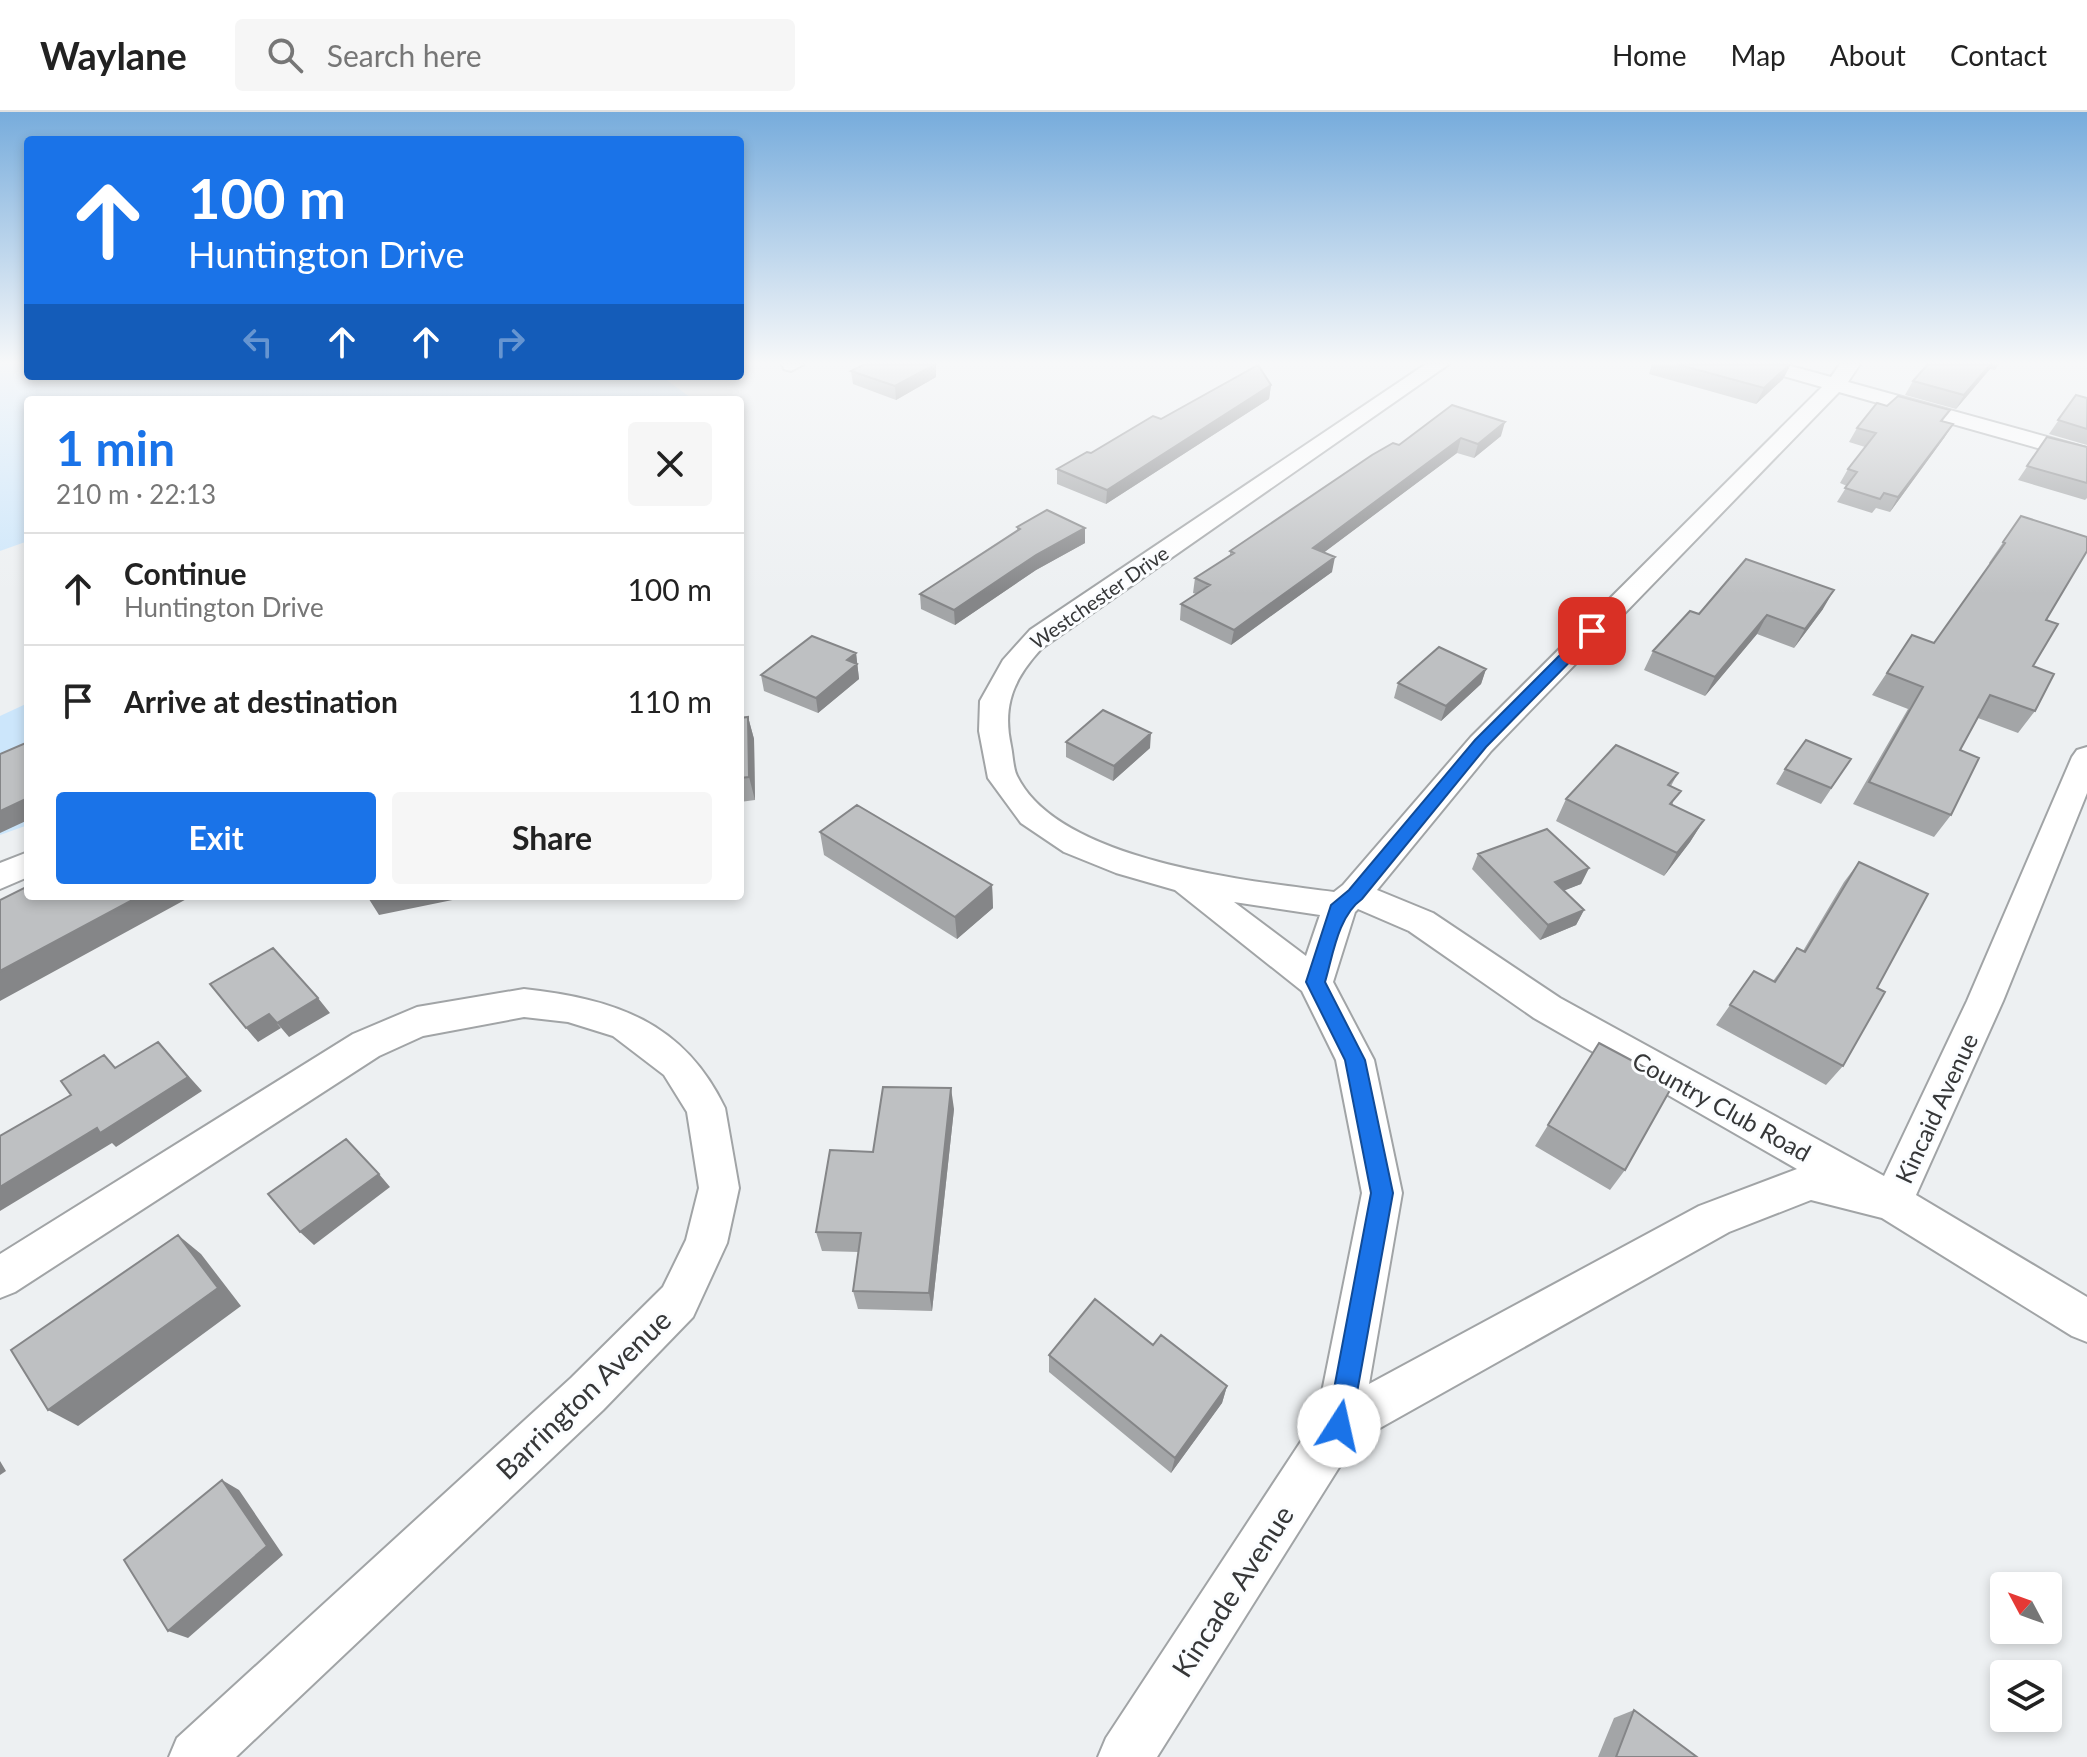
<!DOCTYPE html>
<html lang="en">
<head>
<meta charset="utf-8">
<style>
  body { margin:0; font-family:Lato,sans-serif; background:#f6f6f6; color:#222; height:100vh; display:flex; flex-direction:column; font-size:30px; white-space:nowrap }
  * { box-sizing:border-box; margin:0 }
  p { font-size:26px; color:#767676 }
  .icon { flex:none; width:44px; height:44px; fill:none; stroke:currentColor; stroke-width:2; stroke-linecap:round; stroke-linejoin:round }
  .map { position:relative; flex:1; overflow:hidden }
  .sheet { position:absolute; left:24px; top:284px; width:720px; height:504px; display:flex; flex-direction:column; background:#fff; border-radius:8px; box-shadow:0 4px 12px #0003 }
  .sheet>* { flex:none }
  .banner { position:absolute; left:24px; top:24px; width:720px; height:244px; border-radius:8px; box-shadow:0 4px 12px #0003; background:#1a73e8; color:#fff; overflow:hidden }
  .needle { width:52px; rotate:311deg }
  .controls { position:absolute; left:1990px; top:1460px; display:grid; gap:16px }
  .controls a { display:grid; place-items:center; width:72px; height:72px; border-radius:8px; background:#fff; box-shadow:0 4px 12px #0003; font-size:40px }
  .pin { position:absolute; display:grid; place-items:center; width:68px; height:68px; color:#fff; margin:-34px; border-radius:16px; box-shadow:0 4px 12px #0006 }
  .me { position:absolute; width:88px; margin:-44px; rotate:10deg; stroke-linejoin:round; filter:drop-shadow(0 0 6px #0008) }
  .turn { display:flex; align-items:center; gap:28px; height:168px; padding:0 32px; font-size:36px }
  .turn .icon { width:104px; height:104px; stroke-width:2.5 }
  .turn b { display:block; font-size:56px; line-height:68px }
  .lanes { display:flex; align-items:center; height:76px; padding:0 32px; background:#0003; justify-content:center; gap:40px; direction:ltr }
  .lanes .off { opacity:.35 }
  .round { display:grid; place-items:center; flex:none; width:84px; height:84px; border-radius:8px; background:#f6f6f6 }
  .summary { display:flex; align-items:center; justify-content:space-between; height:136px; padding:0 32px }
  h1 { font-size:48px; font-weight:700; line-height:60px; color:#1a73e8 }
  .primary-button { display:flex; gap:16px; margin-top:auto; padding:16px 32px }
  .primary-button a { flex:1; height:92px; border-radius:8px; background:#1a73e8; color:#fff; font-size:32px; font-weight:700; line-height:92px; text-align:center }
  .primary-button a+a { background:#f6f6f6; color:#222 }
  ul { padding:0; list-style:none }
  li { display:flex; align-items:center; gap:24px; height:112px; padding:0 32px; border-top:2px solid #e0e0e0 }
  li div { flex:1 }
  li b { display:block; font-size:30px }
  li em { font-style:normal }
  header { display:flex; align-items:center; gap:48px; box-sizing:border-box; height:112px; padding:0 40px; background:#fff; border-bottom:2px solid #e0e0e0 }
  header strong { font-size:38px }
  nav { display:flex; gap:44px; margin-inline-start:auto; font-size:28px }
  .search { width:560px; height:72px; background:#f6f6f6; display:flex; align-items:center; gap:20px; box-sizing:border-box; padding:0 28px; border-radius:8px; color:#767676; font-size:30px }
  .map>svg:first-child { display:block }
</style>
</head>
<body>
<header>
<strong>Waylane</strong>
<div class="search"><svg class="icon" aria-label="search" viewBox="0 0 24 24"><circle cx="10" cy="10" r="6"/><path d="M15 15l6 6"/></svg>Search here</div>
<nav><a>Home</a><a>Map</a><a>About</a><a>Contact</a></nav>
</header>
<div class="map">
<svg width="2087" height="1645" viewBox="0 0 2087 1645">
  <rect width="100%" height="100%" fill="#edf0f2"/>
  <path fill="#cce6fb" d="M 0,252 L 28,252 L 28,264 L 661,264 L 694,288 L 28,288 L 28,429 L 0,439 Z
    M 28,591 L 28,713 L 0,723 L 0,604 Z"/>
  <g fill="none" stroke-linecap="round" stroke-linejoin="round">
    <defs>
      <path id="street" d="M 782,252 L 804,252 L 791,259 L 784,257 Z
        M 1426,252 L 1449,252 L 1042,536 C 1014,566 1002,593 1011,634 C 1013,643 1013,656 1017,664 C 1059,750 1250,769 1334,780 L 1343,773 L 1471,625 L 1822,275 L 1755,256 L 1752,252 L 1783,252 L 1831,265 L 1840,252 L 1860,252 L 1848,270 L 2087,336 L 2087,350 L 1839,280 L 1491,639 L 1377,778 L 1433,801 L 1560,886 L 1884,1064 L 1967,889 L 2072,645 L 2077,638 L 2087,635 L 2087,681 L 2003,889 L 1916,1083 L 2087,1185 L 2087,1230 L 2072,1224 L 1882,1106 L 1811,1088 L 1729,1120 L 1355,1330 L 1157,1645 L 1098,1645 L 1106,1626 L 1317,1305 L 1362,1081 L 1336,948 L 1302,879 L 1175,778 L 1116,761 L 1064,740 L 1021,711 L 988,666 L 979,619 L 980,589 L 1003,548 L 1030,518 ZM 1234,790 L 1320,803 L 1306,844 ZM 1358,797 L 1409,819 L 1534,906 L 1797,1057 L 1699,1094 L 1369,1272 L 1402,1081 L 1374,948 L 1333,870 L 1355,800 Z
        M 28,740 L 28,765 L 0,777 L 0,751 Z
        M 524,877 C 614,887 683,909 725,996 L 739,1076 L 727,1131 L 693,1205 L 603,1298 L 236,1645 L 169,1645 L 177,1626 L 571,1266 L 663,1175 L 686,1128 L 699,1076 L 687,1000 L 664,963 L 613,924 L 568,910 L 524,905 L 423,924 L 379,944 L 15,1180 L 0,1186 L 0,1142 L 353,922 L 417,895 Z"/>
    </defs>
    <use href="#street" stroke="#a1a4a6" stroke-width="4"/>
    <use href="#street" fill="#fff" fill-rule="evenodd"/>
  </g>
  <path fill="#a3a5a7" d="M 936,252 L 936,265 L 896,288 L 853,272 L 851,259 Z
    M 1652,252 L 1791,252 L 1783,267 L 1756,292 L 1649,262 Z
    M 1928,252 L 1999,252 L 1995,258 L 1990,257 L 1956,297 L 1905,283 L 1913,269 Z
    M 1271,273 L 1269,287 L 1106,392 L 1057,372 L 1057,357 L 1161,307 Z
    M 2076,283 L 2087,286 L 2087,333 L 2049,322 Z
    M 1452,293 L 1501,324 L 1474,346 L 1457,341 L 1324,440 L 1332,460 L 1231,533 L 1180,508 L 1181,492 L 1196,482 L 1193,481 L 1195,466 L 1230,444 L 1230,439 L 1399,333 Z
    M 1943,310 L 1953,312 L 1944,326 L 1890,400 L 1876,396 L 1872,401 L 1837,390 L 1847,374 L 1840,371 L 1848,357 L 1865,335 L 1849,330 L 1857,316 Z
    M 2047,325 L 2087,335 L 2087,386 L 2085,388 L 2018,368 Z
    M 2021,404 L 2046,508 L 2033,554 L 2035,599 L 2018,621 L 1978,606 L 1960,638 L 1951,703 L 1934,725 L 1853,692 L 1908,597 L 1872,583 L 1912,523 L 1934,531 L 1990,452 L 1989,451 Z
    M 1017,415 L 1085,416 L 1085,431 L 1036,458 L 955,513 L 921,497 L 920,482 L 1017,419 Z
    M 1823,497 L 1794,536 L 1757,522 L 1705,584 L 1644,558 L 1653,539 L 1699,502 Z
    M 856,541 L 859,567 L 818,601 L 764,579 L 761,563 Z
    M 1486,557 L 1481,572 L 1441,609 L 1394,586 L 1398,571 Z
    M 748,605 L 754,627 L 755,688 L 740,690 L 740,606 Z
    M 1066,630 L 1150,636 L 1113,669 L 1066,645 Z
    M 1851,647 L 1821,692 L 1776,672 L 1785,657 Z
    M 1678,661 L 1671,674 L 1673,693 L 1704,708 L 1690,730 L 1664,764 L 1556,709 L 1566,687 Z
    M 820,720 L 992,773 L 993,796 L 957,827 L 824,743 Z
    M 1478,742 L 1589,756 L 1581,772 L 1564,778 L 1584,798 L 1576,813 L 1540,828 L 1472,757 Z
    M 1859,750 L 1877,876 L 1843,954 L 1826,973 L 1716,913 L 1754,859 L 1773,869 L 1797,836 L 1803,839 L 1844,770 Z
    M 1599,931 L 1625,1058 L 1610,1078 L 1535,1034 Z
    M 954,997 L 932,1199 L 858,1197 L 853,1179 L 859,1140 L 822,1139 L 816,1120 L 873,1040 Z
    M 1153,1233 L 1227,1274 L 1222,1291 L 1171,1361 L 1049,1260 L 1049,1243 Z
    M 1634,1598 L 1697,1645 L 1598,1645 L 1614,1606 Z"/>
  <path fill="#858688" d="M 936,252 L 936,265 L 896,288 L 895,274 Z
    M 1791,252 L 1783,267 L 1756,292 L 1764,276 Z
    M 1991,252 L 1993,252 L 1990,257 L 1956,297 L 1964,283 Z
    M 1271,273 L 1269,287 L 1106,392 L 1107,378 Z
    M 1505,310 L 1501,324 L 1474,346 L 1478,332 Z
    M 1953,312 L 1944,326 L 1890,400 L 1898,385 Z
    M 1461,326 L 1457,341 L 1310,451 L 1313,436 Z
    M 1085,416 L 1085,431 L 1036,458 L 955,513 L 954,498 L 1036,443 Z
    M 1335,445 L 1332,460 L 1231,533 L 1234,518 Z
    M 1834,478 L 1823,497 L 1794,536 L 1805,517 Z
    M 1767,503 L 1757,522 L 1705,584 L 1715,565 Z
    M 856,541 L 859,567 L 818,601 L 816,586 L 847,548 Z
    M 1486,557 L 1481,572 L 1441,609 L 1446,594 Z
    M 748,605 L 754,627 L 755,688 L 749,665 Z
    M 1151,621 L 1150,636 L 1113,669 L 1114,654 Z
    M 28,686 L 28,708 L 0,721 L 0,699 Z
    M 1704,708 L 1690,730 L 1664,764 L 1677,741 Z
    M 1589,756 L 1581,772 L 1548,785 L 1555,770 Z
    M 992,773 L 993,796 L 957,827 L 955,805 Z
    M 140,784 L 192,784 L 0,889 L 0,859 Z
    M 367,784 L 472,784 L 379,803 Z
    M 1584,798 L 1576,813 L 1540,828 L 1548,813 Z
    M 318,886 L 330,901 L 289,925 L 277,911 Z
    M 269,902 L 281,916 L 258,930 L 246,916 Z
    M 158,930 L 202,979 L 116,1035 L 112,1031 L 0,1099 L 0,1075 L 97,1016 Z
    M 951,976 L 954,997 L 932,1199 L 929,1181 Z
    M 379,1062 L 390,1075 L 314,1133 L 300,1120 Z
    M 178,1123 L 201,1142 L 241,1194 L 78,1314 L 48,1298 Z
    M 1227,1274 L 1222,1291 L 1171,1361 L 1175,1346 Z
    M 0,1349 L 6,1359 L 0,1363 Z
    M 222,1368 L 239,1378 L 283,1443 L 188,1526 L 168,1519 Z"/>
  <path fill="#bec0c2" stroke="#858688" stroke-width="2" d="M 865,252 L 936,252 L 895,274 L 851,259 Z
    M 1676,252 L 1790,252 L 1764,276 Z
    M 1928,252 L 1991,252 L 1964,283 L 1913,269 Z
    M 1258,253 L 1271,273 L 1107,378 L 1057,357 L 1087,340 L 1091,341 L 1153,304 L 1161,307 Z
    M 2076,283 L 2087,286 L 2087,317 L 2058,308 Z
    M 1898,284 L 1950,298 L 1941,309 L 1953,312 L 1898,385 L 1884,381 L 1880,387 L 1845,376 L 1857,360 L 1848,357 L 1876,321 L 1857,316 L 1877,291 L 1887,294 Z
    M 1452,293 L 1505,310 L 1478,332 L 1461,326 L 1313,436 L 1335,445 L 1234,518 L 1181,492 L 1210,473 L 1195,466 L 1234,441 L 1230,439 L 1372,343 L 1393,331 L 1399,333 Z
    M 2047,325 L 2087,335 L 2087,371 L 2027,354 Z
    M 1047,398 L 1085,416 L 1036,443 L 954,498 L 920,482 L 1020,417 L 1017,415 Z
    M 2021,404 L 2087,425 L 2087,439 L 2046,508 L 2058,512 L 2033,554 L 2054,562 L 2035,599 L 1990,583 L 1960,638 L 1979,646 L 1951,703 L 1869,670 L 1923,575 L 1887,561 L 1912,523 L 1934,531 L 2005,431 L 2003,430 Z
    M 1746,447 L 1834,478 L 1805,517 L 1767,503 L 1715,565 L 1653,539 L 1690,499 L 1699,502 Z
    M 812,524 L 856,541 L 847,548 L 857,552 L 816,586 L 761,563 Z
    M 1439,535 L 1486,557 L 1446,594 L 1398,571 Z
    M 1103,598 L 1151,621 L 1114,654 L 1066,630 Z
    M 748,605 L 749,665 L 740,666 L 740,606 Z
    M 1806,628 L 1851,647 L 1831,676 L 1785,657 Z
    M 28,630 L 28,686 L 0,699 L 0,642 Z
    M 1616,633 L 1678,661 L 1668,673 L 1681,679 L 1670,692 L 1704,708 L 1677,741 L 1566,687 Z
    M 857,693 L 992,773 L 955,805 L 820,720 Z
    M 1547,717 L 1589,756 L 1555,770 L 1584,798 L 1548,813 L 1478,742 Z
    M 1859,750 L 1928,782 L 1877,876 L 1885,880 L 1843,954 L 1730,893 L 1754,859 L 1775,870 L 1797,836 L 1805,840 Z
    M 28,774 L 28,784 L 140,784 L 0,859 L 0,788 Z
    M 273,836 L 318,886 L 277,911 L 269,902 L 246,916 L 210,872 Z
    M 158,930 L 188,965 L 100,1021 L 97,1016 L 0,1075 L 0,1024 L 71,983 L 61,969 L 104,943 L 115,956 Z
    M 1599,931 L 1674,971 L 1625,1058 L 1548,1013 Z
    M 883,975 L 951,976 L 929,1181 L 853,1179 L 861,1121 L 816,1120 L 830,1038 L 873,1040 Z
    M 346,1027 L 379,1062 L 300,1120 L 268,1082 Z
    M 178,1123 L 218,1176 L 48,1298 L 11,1238 Z
    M 1095,1187 L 1153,1233 L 1161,1223 L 1227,1274 L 1175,1346 L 1049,1243 Z
    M 222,1368 L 267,1434 L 168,1519 L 124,1448 Z
    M 1634,1598 L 1697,1645 L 1616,1645 Z"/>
  <linearGradient id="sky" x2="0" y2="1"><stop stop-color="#77acdc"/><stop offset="0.52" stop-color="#f7f8f9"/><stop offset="1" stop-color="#f7f8f9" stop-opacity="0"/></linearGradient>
  <rect width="2087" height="482" fill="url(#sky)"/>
  <path fill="#1a73e8" stroke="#114b97" stroke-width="2" d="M 1592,515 L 1597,516 L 1597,522 L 1486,635 L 1362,787 C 1338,804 1333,843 1325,870 L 1365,948 L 1393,1081 L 1351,1314 L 1348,1322 L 1339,1326 L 1330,1322 L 1327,1314 L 1371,1081 L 1345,948 L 1306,870 L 1331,793 L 1349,778 L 1475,628 L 1587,516 Z"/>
  <g text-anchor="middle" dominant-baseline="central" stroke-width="6" stroke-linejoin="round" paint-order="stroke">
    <g font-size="20" fill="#363738" stroke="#fbfdff">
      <text transform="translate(1099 485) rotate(-35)">Westchester Drive</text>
    </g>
    <g font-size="24" fill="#363738" stroke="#fbfdff">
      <text transform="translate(1722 994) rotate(29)">Country Club Road</text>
      <text transform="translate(1936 996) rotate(-65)">Kincaid Avenue</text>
    </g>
    <g font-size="28" fill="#363738" stroke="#fbfdff">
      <text transform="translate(583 1282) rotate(-44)">Barrington Avenue</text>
      <text transform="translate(1232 1479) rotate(-57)">Kincade Avenue</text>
    </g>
  </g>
</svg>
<div class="controls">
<a><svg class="needle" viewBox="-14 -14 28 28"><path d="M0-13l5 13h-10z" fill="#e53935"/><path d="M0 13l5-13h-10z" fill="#767676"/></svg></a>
<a><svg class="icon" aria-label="layers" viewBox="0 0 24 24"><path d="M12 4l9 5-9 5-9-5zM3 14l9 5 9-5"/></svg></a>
</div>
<div class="pin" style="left:1592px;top:519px;background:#d93025"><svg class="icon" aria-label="arrive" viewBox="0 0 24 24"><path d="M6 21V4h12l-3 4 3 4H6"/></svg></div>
<svg class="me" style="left:1339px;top:1314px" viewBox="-20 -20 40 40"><circle r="19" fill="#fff"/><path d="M0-13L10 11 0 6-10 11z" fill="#1a73e8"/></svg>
<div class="banner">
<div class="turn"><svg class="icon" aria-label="ahead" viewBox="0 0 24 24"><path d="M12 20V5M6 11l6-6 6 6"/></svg><div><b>100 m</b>Huntington Drive</div></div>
<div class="lanes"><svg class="icon off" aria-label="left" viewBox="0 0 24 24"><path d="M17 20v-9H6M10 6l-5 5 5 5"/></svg><svg class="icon" aria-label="ahead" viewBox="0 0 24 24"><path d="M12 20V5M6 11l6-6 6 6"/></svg><svg class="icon" aria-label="ahead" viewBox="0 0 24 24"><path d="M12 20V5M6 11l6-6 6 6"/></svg><svg class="icon off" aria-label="right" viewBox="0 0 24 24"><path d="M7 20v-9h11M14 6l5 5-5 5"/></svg></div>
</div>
<section class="sheet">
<div class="summary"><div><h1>1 min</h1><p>210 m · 22:13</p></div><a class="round"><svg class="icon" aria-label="close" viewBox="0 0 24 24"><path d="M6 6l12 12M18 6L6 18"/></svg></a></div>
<ul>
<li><svg class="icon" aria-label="ahead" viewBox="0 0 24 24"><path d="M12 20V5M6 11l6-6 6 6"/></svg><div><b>Continue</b><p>Huntington Drive</p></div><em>100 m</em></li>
<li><svg class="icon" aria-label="arrive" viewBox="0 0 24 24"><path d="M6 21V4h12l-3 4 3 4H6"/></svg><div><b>Arrive at destination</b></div><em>110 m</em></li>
</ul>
<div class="primary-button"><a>Exit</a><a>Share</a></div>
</section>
</div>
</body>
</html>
